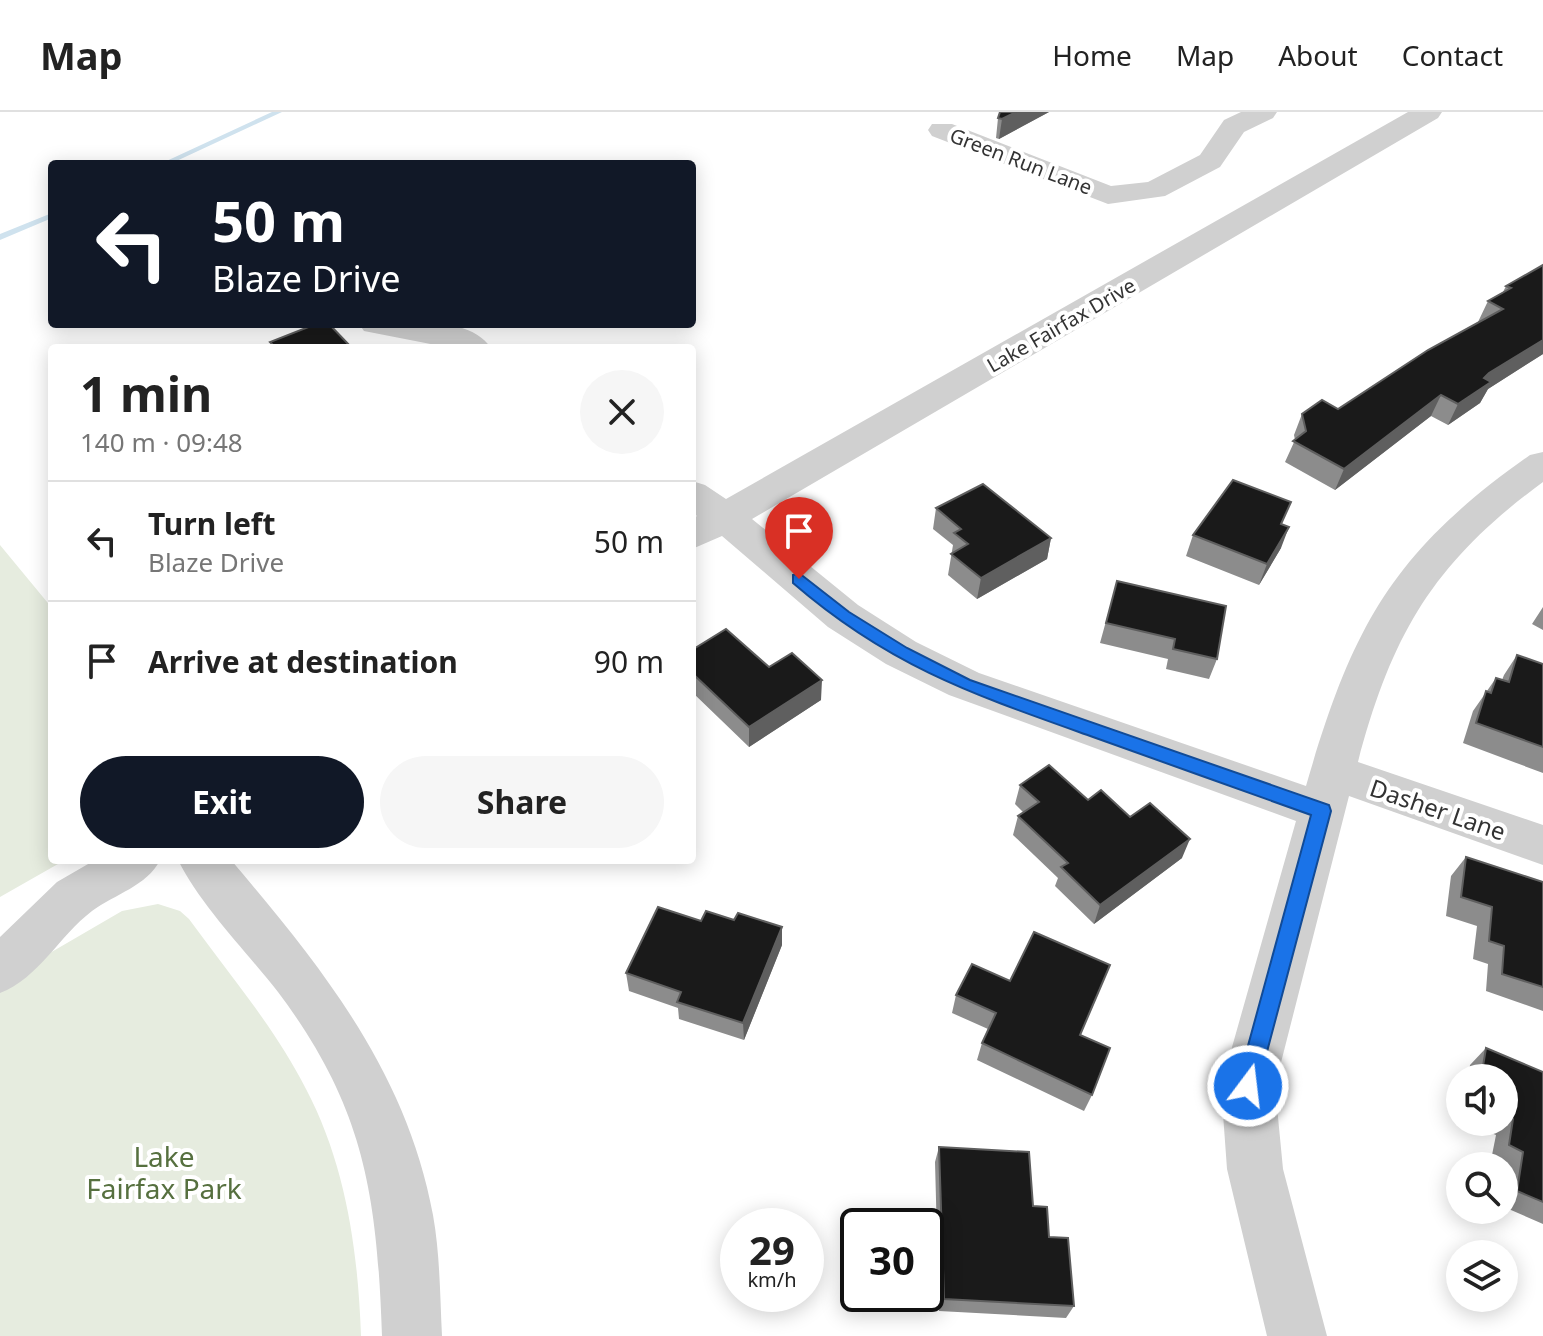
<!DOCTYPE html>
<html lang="en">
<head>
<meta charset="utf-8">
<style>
  body { margin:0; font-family:"Noto Sans",sans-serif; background:#f6f6f6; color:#222; height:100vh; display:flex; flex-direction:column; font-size:30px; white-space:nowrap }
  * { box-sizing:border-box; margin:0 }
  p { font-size:26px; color:#767676 }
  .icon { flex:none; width:44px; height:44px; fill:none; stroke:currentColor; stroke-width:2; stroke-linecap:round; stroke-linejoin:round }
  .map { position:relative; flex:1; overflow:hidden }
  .details { position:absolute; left:48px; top:232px; width:648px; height:520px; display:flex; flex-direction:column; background:#fff; border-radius:8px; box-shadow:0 4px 20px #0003 }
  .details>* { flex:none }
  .banner { position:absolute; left:48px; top:48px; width:648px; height:168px; border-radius:8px; box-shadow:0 4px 20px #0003; background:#111827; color:#fff; overflow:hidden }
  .tools { position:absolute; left:1446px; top:952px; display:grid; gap:16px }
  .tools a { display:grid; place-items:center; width:72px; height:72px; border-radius:50%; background:#fff; box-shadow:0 4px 20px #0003; font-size:40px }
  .speed { position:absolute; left:720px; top:1096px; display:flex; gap:16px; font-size:40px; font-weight:700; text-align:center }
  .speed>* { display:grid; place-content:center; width:104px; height:104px; border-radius:50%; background:#fff; box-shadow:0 4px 20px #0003; line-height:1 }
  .speed small { font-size:20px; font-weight:400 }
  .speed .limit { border:4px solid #111; border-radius:12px; background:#fff; color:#111 }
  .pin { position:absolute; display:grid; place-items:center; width:68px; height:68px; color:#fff; margin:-82px -34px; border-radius:50% 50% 50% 0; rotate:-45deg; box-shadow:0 0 8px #0007 }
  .pin .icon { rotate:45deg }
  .me { position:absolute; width:88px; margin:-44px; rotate:15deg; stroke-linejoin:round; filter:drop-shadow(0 0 6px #0008) }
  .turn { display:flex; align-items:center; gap:28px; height:168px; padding:0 32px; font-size:36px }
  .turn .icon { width:104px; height:104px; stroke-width:2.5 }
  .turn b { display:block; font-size:56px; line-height:68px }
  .round { display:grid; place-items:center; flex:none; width:84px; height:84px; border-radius:42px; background:#f6f6f6 }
  .headline { display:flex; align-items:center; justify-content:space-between; height:136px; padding:0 32px }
  h1 { font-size:48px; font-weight:700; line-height:60px }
  .button { display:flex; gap:16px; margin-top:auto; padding:16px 32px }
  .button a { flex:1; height:92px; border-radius:48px; background:#111827; color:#fff; font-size:32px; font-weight:700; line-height:92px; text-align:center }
  .button a+a { background:#f6f6f6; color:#222 }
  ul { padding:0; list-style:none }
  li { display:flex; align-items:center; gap:24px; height:120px; padding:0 32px; border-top:2px solid #e0e0e0 }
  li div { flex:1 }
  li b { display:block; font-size:30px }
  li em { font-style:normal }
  header { display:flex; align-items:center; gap:48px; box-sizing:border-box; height:112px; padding:0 40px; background:#fff; border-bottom:2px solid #e0e0e0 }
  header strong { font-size:38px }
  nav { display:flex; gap:44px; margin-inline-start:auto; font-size:28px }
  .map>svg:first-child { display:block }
</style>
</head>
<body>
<header>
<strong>Map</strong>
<nav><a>Home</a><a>Map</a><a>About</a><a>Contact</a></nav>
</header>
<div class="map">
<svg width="1543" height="1224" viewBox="0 0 1543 1224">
  <rect width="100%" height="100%" fill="#fff"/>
  <path fill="#e6ecdf" d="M 0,433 L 52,496 L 52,748 L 65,748 L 0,785 Z
    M 158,792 L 180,799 L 189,807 C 229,862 275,916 306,977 C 346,1053 358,1139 361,1224 L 0,1224 L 0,870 L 122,799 Z"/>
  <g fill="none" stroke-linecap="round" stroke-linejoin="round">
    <path fill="#cfe2ee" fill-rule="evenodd" d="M 272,0 L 282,0 L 170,52 L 160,52 Z
      M 52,101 L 52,106 L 0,128 L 0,122 Z"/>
    <path fill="#d0d0d0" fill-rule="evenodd" d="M 1241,0 L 1277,0 L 1273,6 L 1244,20 L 1220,55 L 1165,84 L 1108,92 L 932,24 L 928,18 L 932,12 L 952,12 L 1111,74 L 1148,70 L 1200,43 L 1224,8 Z
      M 1408,0 L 1442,0 L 1438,6 L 752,407 L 858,493 L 916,530 L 979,561 L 1306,674 C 1352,515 1392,440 1530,343 L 1543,340 L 1543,370 C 1434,450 1392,521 1358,650 L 1543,713 L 1543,753 L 1349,684 L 1275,974 L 1283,1057 L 1327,1224 L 1267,1224 L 1227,1057 L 1221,974 L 1296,709 L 949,583 L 886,552 L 828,515 L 722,424 L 692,437 L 692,407 L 697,404 L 692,400 L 692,369 L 705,373 L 726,387 Z
      M 359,212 C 397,212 466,200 491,236 L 451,236 L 364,219 Z
      M 95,748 L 160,748 C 147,774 115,782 92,799 C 59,824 39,866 0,881 L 0,825 L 57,770 Z
      M 178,748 L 231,748 C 322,855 407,961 433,1103 C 440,1142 440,1184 442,1224 L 382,1224 C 377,1083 365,996 278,880 C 246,839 201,794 178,748 Z"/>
  </g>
  <path fill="#8c8c8c" d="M 1049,0 L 999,27 L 996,26 L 998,6 Z
    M 1543,153 L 1543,242 L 1488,277 L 1480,291 L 1448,313 L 1431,304 L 1335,378 L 1285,350 L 1295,328 L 1294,323 L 1302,302 L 1338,297 L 1478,210 L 1488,189 L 1503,180 L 1506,174 Z
    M 936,396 L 1051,426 L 1047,447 L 977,487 L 948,463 L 953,433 L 933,417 Z
    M 1282,413 L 1281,436 L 1259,473 L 1186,444 L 1193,423 Z
    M 1117,469 L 1217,547 L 1209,567 L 1166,557 L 1168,547 L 1100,531 Z
    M 1543,495 L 1543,518 L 1532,512 Z
    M 692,538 L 769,555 L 821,588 L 749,635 L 692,580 Z
    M 1517,543 L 1543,552 L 1543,661 L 1463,631 L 1473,599 L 1496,566 L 1502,568 L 1504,563 Z
    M 1020,673 L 1130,705 L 1182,746 L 1094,812 L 1055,774 L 1058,766 L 1013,723 L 1018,704 L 1023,700 L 1015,692 Z
    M 1466,745 L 1543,770 L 1543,899 L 1486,879 L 1488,852 L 1473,847 L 1477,814 L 1446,804 L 1451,764 Z
    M 701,809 L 782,833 L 744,928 L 679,907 L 678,896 L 629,879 L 626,861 Z
    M 956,883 L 1080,923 L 1092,983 L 1084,999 L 977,948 L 982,931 L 988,917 L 952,901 Z
    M 1486,936 L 1543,960 L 1543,1112 L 1504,1095 L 1504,1064 L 1505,1055 L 1491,1048 L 1496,1023 L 1466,1010 L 1504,1010 L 1504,966 L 1468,966 L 1470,953 Z
    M 939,1035 L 1033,1094 L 1049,1125 L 1074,1194 L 1066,1206 L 939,1199 L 935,1050 Z"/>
  <path fill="#5f5f5f" d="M 1016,0 L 1049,0 L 999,27 L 1002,7 Z
    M 1543,228 L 1543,242 L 1488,277 L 1480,291 L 1448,313 L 1458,292 L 1489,261 Z
    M 1441,283 L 1431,304 L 1335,378 L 1344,357 Z
    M 1289,415 L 1281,436 L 1259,473 L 1267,452 Z
    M 1051,426 L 1047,447 L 977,487 L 981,466 Z
    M 822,568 L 821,588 L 749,635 L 749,615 Z
    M 1190,727 L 1182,746 L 1094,812 L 1100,793 Z
    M 782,815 L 782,833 L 744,928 L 743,911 Z"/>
  <path fill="#1a1a1a" stroke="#5f5f5f" stroke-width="2" d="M 1000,0 L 1016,0 L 1002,7 L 998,6 Z
    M 1543,153 L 1543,228 L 1489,261 L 1484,266 L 1491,270 L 1458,292 L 1441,283 L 1344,357 L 1293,329 L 1306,319 L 1302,302 L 1322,288 L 1338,297 L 1428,238 L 1503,197 L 1488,189 L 1511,176 L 1506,174 Z
    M 316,212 L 329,212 L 352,236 L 276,236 L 270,230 Z
    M 1233,368 L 1291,390 L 1281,412 L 1289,415 L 1267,452 L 1193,423 Z
    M 983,372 L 1051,426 L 981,466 L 951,442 L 968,432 L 954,421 L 961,417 L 936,396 Z
    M 1117,469 L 1226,494 L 1217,547 L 1173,537 L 1175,527 L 1106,511 Z
    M 726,517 L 769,555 L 792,541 L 822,568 L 749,615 L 692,561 L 692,538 Z
    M 1517,543 L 1543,552 L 1543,635 L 1476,611 L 1486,579 L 1491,581 L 1496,566 L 1509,570 Z
    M 1049,653 L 1088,688 L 1101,678 L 1130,705 L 1150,691 L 1190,727 L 1100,793 L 1061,755 L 1068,751 L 1018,704 L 1039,690 L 1020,673 Z
    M 1466,745 L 1543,770 L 1543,875 L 1502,862 L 1504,834 L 1489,829 L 1492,795 L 1461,785 Z
    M 658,795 L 701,809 L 706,799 L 734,808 L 738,801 L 782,815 L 743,911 L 677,890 L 681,880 L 626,861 Z
    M 1034,820 L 1110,853 L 1080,923 L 1110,936 L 1092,983 L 982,931 L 996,901 L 956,883 L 972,852 L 1010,869 Z
    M 1486,936 L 1543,960 L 1543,1090 L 1517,1079 L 1523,1040 L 1509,1033 L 1513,1007 L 1504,1003 L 1504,966 L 1481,966 Z
    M 939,1035 L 1029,1040 L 1033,1094 L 1047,1095 L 1049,1125 L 1068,1126 L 1074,1194 L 944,1187 Z"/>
  <path fill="#1a73e8" stroke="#114b97" stroke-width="2" d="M 799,461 L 849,500 L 907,536 L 970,568 L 1329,693 L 1331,699 L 1256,981 L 1248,984 L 1240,981 L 1237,974 L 1311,703 C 1238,677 1166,651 1093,625 C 975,583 890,555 793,471 L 793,463 Z"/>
  <g text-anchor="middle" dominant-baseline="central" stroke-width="8" stroke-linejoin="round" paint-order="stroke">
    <g font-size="20" fill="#333" stroke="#fff">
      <text transform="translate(1021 49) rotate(21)">Green Run Lane</text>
      <text transform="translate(1061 213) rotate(-30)">Lake Fairfax Drive</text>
    </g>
    <g font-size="24" fill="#333" stroke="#fff">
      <text transform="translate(1438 697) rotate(19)">Dasher Lane</text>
    </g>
    <g font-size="28" fill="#56703f" stroke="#fff">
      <text x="164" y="1044">Lake<tspan x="164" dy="32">Fairfax Park</tspan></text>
    </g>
  </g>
</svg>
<div class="tools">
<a><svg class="icon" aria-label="sound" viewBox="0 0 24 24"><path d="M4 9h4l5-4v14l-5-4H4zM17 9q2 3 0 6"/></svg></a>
<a><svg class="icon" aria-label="search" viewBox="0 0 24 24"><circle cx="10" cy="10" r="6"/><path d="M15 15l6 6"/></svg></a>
<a><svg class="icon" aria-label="layers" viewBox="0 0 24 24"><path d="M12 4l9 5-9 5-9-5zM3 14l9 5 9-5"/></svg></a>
</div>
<div class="speed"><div>29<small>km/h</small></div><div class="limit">30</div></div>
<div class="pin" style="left:799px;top:467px;background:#d93025"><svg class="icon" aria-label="arrive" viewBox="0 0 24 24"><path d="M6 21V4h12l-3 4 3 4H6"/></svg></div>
<svg class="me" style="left:1248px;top:974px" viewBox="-20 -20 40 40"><circle r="17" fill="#1a73e8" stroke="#fff" stroke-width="3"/><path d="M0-11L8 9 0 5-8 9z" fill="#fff"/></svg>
<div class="banner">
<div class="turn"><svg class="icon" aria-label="left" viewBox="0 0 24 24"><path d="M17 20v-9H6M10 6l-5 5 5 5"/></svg><div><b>50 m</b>Blaze Drive</div></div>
</div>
<section class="details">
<div class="headline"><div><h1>1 min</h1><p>140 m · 09:48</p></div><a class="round"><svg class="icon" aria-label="close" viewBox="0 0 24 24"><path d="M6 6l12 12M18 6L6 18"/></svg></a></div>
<ul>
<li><svg class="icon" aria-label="left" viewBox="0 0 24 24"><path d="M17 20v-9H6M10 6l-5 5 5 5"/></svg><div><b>Turn left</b><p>Blaze Drive</p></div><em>50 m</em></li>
<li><svg class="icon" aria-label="arrive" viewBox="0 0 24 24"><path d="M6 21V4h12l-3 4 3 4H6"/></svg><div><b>Arrive at destination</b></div><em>90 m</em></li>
</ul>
<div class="button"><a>Exit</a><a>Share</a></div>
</section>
</div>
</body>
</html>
